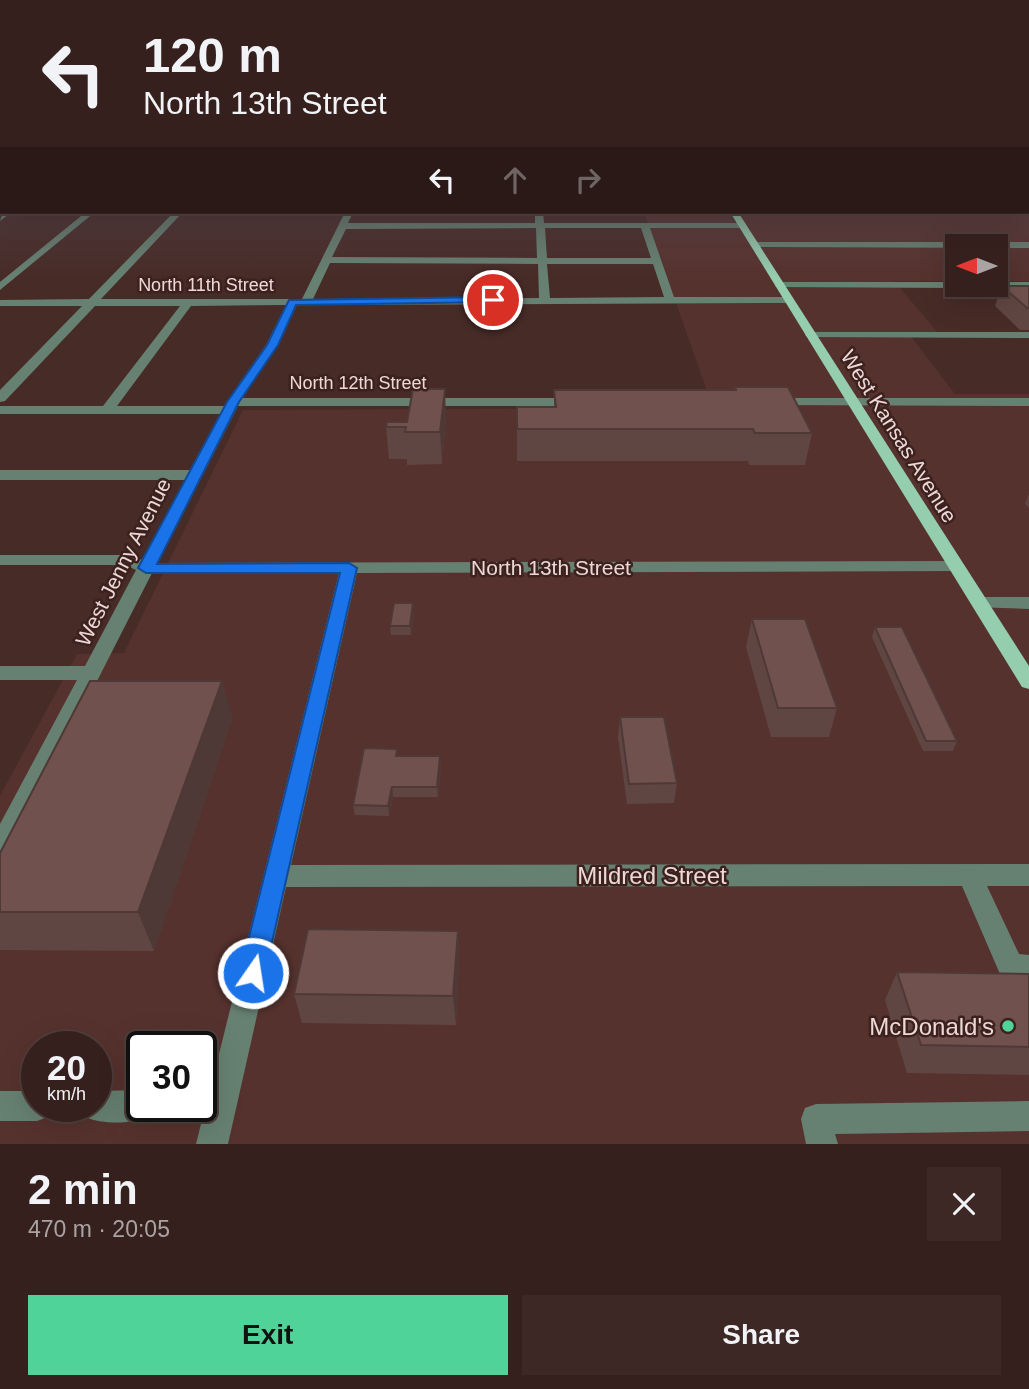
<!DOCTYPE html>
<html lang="en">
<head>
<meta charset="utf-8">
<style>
  body { margin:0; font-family:Arial,sans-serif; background:#3d2826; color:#f1f3f6; height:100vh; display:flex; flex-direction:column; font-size:26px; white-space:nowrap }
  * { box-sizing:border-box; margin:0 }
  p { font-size:23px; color:#aaa3a4 }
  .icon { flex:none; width:38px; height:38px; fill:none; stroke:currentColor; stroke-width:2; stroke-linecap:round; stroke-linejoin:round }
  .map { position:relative; height:1144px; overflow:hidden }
  .panel { display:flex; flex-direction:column; background:#35201d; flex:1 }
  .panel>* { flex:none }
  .banner { position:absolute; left:0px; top:0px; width:1029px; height:214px; box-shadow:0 7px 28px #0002,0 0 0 2px #4f3e3b; background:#35201d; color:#f1f3f6; overflow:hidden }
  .needle { width:46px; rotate:270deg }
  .controls { position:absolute; left:945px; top:234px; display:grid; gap:14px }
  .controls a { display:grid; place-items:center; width:63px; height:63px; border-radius:0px; background:#35201d; box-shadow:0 7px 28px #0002,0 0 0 2px #4f3e3b; font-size:35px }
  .speed { position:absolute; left:21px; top:1031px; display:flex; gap:14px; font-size:35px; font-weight:700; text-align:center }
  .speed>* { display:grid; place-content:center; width:91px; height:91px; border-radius:50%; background:#35201d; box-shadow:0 7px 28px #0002,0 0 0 2px #4f3e3b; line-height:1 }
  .speed small { font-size:18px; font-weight:400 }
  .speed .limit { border:4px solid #111; border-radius:10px; background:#fff; color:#111 }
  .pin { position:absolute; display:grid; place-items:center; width:60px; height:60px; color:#fff; margin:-30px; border:4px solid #fff; border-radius:50%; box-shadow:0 2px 7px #0007 }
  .me { position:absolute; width:77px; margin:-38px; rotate:13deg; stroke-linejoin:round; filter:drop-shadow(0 0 5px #0008) }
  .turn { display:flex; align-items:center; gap:24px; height:147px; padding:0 28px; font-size:32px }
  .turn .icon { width:91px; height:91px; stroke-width:2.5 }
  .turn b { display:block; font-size:49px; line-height:60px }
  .lanes { display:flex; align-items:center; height:66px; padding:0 28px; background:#0003; justify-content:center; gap:35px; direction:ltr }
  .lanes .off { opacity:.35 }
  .round { display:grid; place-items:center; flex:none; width:74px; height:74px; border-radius:0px; background:#3d2826 }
  .headline { display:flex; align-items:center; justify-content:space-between; height:119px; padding:0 28px }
  h1 { font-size:42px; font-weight:800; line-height:52px }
  .action { display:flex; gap:14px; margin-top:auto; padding:14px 28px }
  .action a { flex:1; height:80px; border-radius:0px; background:#50d398; color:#111; font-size:28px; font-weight:800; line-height:80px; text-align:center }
  .action a+a { background:#3d2826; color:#f1f3f6 }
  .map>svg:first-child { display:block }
</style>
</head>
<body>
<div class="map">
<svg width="1029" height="1144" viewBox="0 0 1029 1144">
  <rect width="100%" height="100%" fill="#472b27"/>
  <path fill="#56322e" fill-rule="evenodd" d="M 644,212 L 1029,214 L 1029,281 L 996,281 L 996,247 L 957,247 L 957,281 L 894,281 L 940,335 L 910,335 L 955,394 L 1029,394 L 1029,1144 L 0,1144 L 0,796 L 77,654 L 124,653 L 243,410 L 713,408 ZM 37,1046 L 96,1046 L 96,1106 L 37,1106 ZM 142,1046 L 201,1046 L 201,1106 L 142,1106 Z"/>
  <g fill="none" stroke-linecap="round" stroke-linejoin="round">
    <path fill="#668172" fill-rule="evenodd" d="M 0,123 L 2,123 L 2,127 L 0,127 Z
      M 0,138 L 2,138 L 2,142 L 0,142 Z
      M 1027,156 L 1029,156 L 1029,160 L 1027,160 Z
      M 0,165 L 2,165 L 0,171 Z
      M 1027,180 L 1029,180 L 1029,184 L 1027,184 Z
      M 1027,207 L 1029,213 L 1024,212 L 1027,212 Z
      M 3,212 L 12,212 L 0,221 Z
      M 86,212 L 95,212 L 0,290 L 0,282 Z
      M 174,212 L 183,212 L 101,299 L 302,299 L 345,212 L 353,212 L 348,223 L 535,223 L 535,212 L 543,212 L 544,223 L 745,223 L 746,225 L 742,228 L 650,228 L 674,297 L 789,297 L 794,300 L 789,303 L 297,305 L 278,345 L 242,398 L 578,398 L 585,402 L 578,406 L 238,406 L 158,563 L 955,561 L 964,566 L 955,571 L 357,573 L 291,865 L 1029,864 L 1029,886 L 987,886 L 1019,954 L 1029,955 L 1029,981 L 1000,974 L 962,886 L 286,887 L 228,1144 L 196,1144 L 202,1120 L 190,1116 L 186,1106 L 201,1106 L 201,1090 L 210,1090 L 339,573 L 152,573 L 9,854 L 0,857 L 0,824 L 77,680 L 0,680 L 0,666 L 85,666 L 136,570 L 125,565 L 0,565 L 0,555 L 128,555 L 142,560 L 185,480 L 0,480 L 0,470 L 190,470 L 220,414 L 0,414 L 0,406 L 103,406 L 180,306 L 95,306 L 5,401 L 0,402 L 0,390 L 82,306 L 0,306 L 0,300 L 89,299 ZM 536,228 L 537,258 L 332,257 L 346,229 ZM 545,228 L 641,228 L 651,258 L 547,258 ZM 330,263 L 538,264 L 539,298 L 313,299 ZM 547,264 L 653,264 L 664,297 L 550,298 ZM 286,305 L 266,345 L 224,406 L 117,406 L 191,306 Z
      M 755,242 L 1029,242 L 1029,248 L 752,247 L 752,243 Z
      M 780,282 L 957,282 L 957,285 L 962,285 L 957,288 L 776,287 L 775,285 Z
      M 996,282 L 1029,282 L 1029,288 L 992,287 L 991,285 L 996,285 Z
      M 811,332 L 1029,332 L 1029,338 L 807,337 L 805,335 Z
      M 774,398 L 1029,398 L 1029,406 L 769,405 L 767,402 Z
      M 980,597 L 1029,597 L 1029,609 L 974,607 L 971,603 Z
      M 142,1090 L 142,1106 L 157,1106 L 153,1116 C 134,1124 104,1125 85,1117 L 81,1106 L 96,1106 L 96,1091 Z
      M 0,1091 L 37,1091 L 37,1106 L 52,1106 L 48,1117 L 37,1121 L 0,1121 Z
      M 1029,1101 L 1029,1131 L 835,1134 L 838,1144 L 806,1144 L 801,1119 L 805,1108 L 816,1104 Z"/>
    <path fill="#95cdaf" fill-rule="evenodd" d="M 730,212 L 738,212 L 1029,666 L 1029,689 L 1022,687 Z"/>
  </g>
  <path fill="#604642" d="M 1029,118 L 1029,137 L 1027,137 L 1027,119 Z
    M 1002,286 L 1029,286 L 1029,330 L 1020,330 L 995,306 Z
    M 735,387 L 812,433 L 805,465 L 749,465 L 748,461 L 517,461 L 517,407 L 554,407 L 554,390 L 734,390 Z
    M 446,420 L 442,464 L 407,465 L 407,459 L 389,459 L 386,427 Z
    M 1029,494 L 1029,508 L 1025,504 Z
    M 414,613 L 411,635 L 391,635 L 390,626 Z
    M 752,619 L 837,708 L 829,737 L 771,737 L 746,647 Z
    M 875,627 L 957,741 L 953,751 L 923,751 L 872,637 Z
    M 222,681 L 232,719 L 154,951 L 0,950 L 0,853 Z
    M 620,717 L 677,783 L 674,803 L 627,804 L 618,737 Z
    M 398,756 L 440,756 L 441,766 L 438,797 L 393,797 L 389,816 L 355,815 L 353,805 Z
    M 458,931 L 459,960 L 456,1025 L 302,1023 L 294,994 Z
    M 897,972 L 1029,974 L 1029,1075 L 907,1073 L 885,1000 Z"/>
  <path fill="#4e3936" d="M 445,389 L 446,420 L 442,464 L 440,432 Z
    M 413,603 L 414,613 L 411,635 L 410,626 Z
    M 222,681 L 232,719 L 154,951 L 138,912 Z
    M 440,756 L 441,766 L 438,797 L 437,787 Z
    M 392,787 L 393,797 L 389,816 L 388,806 Z
    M 458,931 L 459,960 L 456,1025 L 453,996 Z"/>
  <path fill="#70514d" stroke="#4e3936" stroke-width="2" d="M 1002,286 L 1029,286 L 1029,308 L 1027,308 Z
    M 735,387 L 788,387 L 812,433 L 755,433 L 753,429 L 517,429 L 517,407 L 556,407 L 554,390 L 736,390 Z
    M 413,389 L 445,389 L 440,432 L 405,432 L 406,427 L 386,427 L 387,422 L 407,422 Z
    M 394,603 L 413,603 L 410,626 L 390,626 Z
    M 752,619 L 805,619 L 837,708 L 778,708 Z
    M 875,627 L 902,627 L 957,741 L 926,741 Z
    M 90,681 L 222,681 L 138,912 L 0,912 L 0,853 Z
    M 620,717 L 664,717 L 677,783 L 629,784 Z
    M 364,748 L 397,749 L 396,756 L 440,756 L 437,787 L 392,787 L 388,806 L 353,805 Z
    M 308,929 L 458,931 L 453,996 L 294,994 Z
    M 897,972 L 1029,974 L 1029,1047 L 921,1045 Z"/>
  <linearGradient id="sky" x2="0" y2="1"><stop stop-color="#271815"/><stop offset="0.42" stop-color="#584a52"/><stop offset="1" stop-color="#584a52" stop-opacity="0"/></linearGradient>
  <rect width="1029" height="277" fill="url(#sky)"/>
  <path fill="#1a73e8" stroke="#114b97" stroke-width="2" d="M 493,297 L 498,300 L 496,302 L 296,305 L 278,345 L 239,402 L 157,564 L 349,563 L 357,568 L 265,973 L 262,981 L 253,985 L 244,981 L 240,973 L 340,573 L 146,573 L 138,568 L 227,402 L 267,345 L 289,300 Z"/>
  <circle fill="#50d398" stroke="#3c211e" stroke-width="2.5" cx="1008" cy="1026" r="7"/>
  <g text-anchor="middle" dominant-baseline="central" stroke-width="5" stroke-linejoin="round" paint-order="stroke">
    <g font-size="18" fill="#ecd9d6" stroke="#3c211e">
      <text x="206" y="285">North 11th Street</text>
      <text x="358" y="383">North 12th Street</text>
    </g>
    <g font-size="21" fill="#ecd9d6" stroke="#3c211e">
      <text transform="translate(899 436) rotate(58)">West Kansas Avenue</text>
      <text transform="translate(123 562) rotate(-63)">West Jenny Avenue</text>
      <text x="551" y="567">North 13th Street</text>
    </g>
    <g font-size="24" fill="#ecd9d6" stroke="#3c211e">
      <text x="652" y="875">Mildred Street</text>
    </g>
    <g font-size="24" fill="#ecd9d6" stroke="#3c211e" text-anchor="end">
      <text x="994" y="1026">McDonald's</text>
    </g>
  </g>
</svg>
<div class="controls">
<a><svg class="needle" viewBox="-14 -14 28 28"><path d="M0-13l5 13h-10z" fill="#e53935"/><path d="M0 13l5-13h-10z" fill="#aaa3a4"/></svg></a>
</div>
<div class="speed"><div>20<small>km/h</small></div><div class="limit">30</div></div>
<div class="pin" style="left:493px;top:300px;background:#d93025"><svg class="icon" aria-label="arrive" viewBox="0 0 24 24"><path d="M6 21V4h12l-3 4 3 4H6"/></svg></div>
<svg class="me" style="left:253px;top:973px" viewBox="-20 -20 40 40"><circle r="17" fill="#1a73e8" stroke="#fff" stroke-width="3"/><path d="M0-11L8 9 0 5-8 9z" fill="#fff"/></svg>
<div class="banner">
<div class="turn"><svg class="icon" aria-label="left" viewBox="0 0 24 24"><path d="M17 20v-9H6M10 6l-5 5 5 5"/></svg><div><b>120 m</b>North 13th Street</div></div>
<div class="lanes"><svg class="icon" aria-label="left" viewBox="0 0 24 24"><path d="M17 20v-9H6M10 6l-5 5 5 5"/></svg><svg class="icon off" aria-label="ahead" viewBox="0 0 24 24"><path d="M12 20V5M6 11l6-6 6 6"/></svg><svg class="icon off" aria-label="right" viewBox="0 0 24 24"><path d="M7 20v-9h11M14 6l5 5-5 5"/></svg></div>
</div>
</div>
<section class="panel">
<div class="headline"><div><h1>2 min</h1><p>470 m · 20:05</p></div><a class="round"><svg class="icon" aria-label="close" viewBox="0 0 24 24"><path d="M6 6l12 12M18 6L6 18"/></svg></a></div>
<div class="action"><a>Exit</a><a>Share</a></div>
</section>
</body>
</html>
